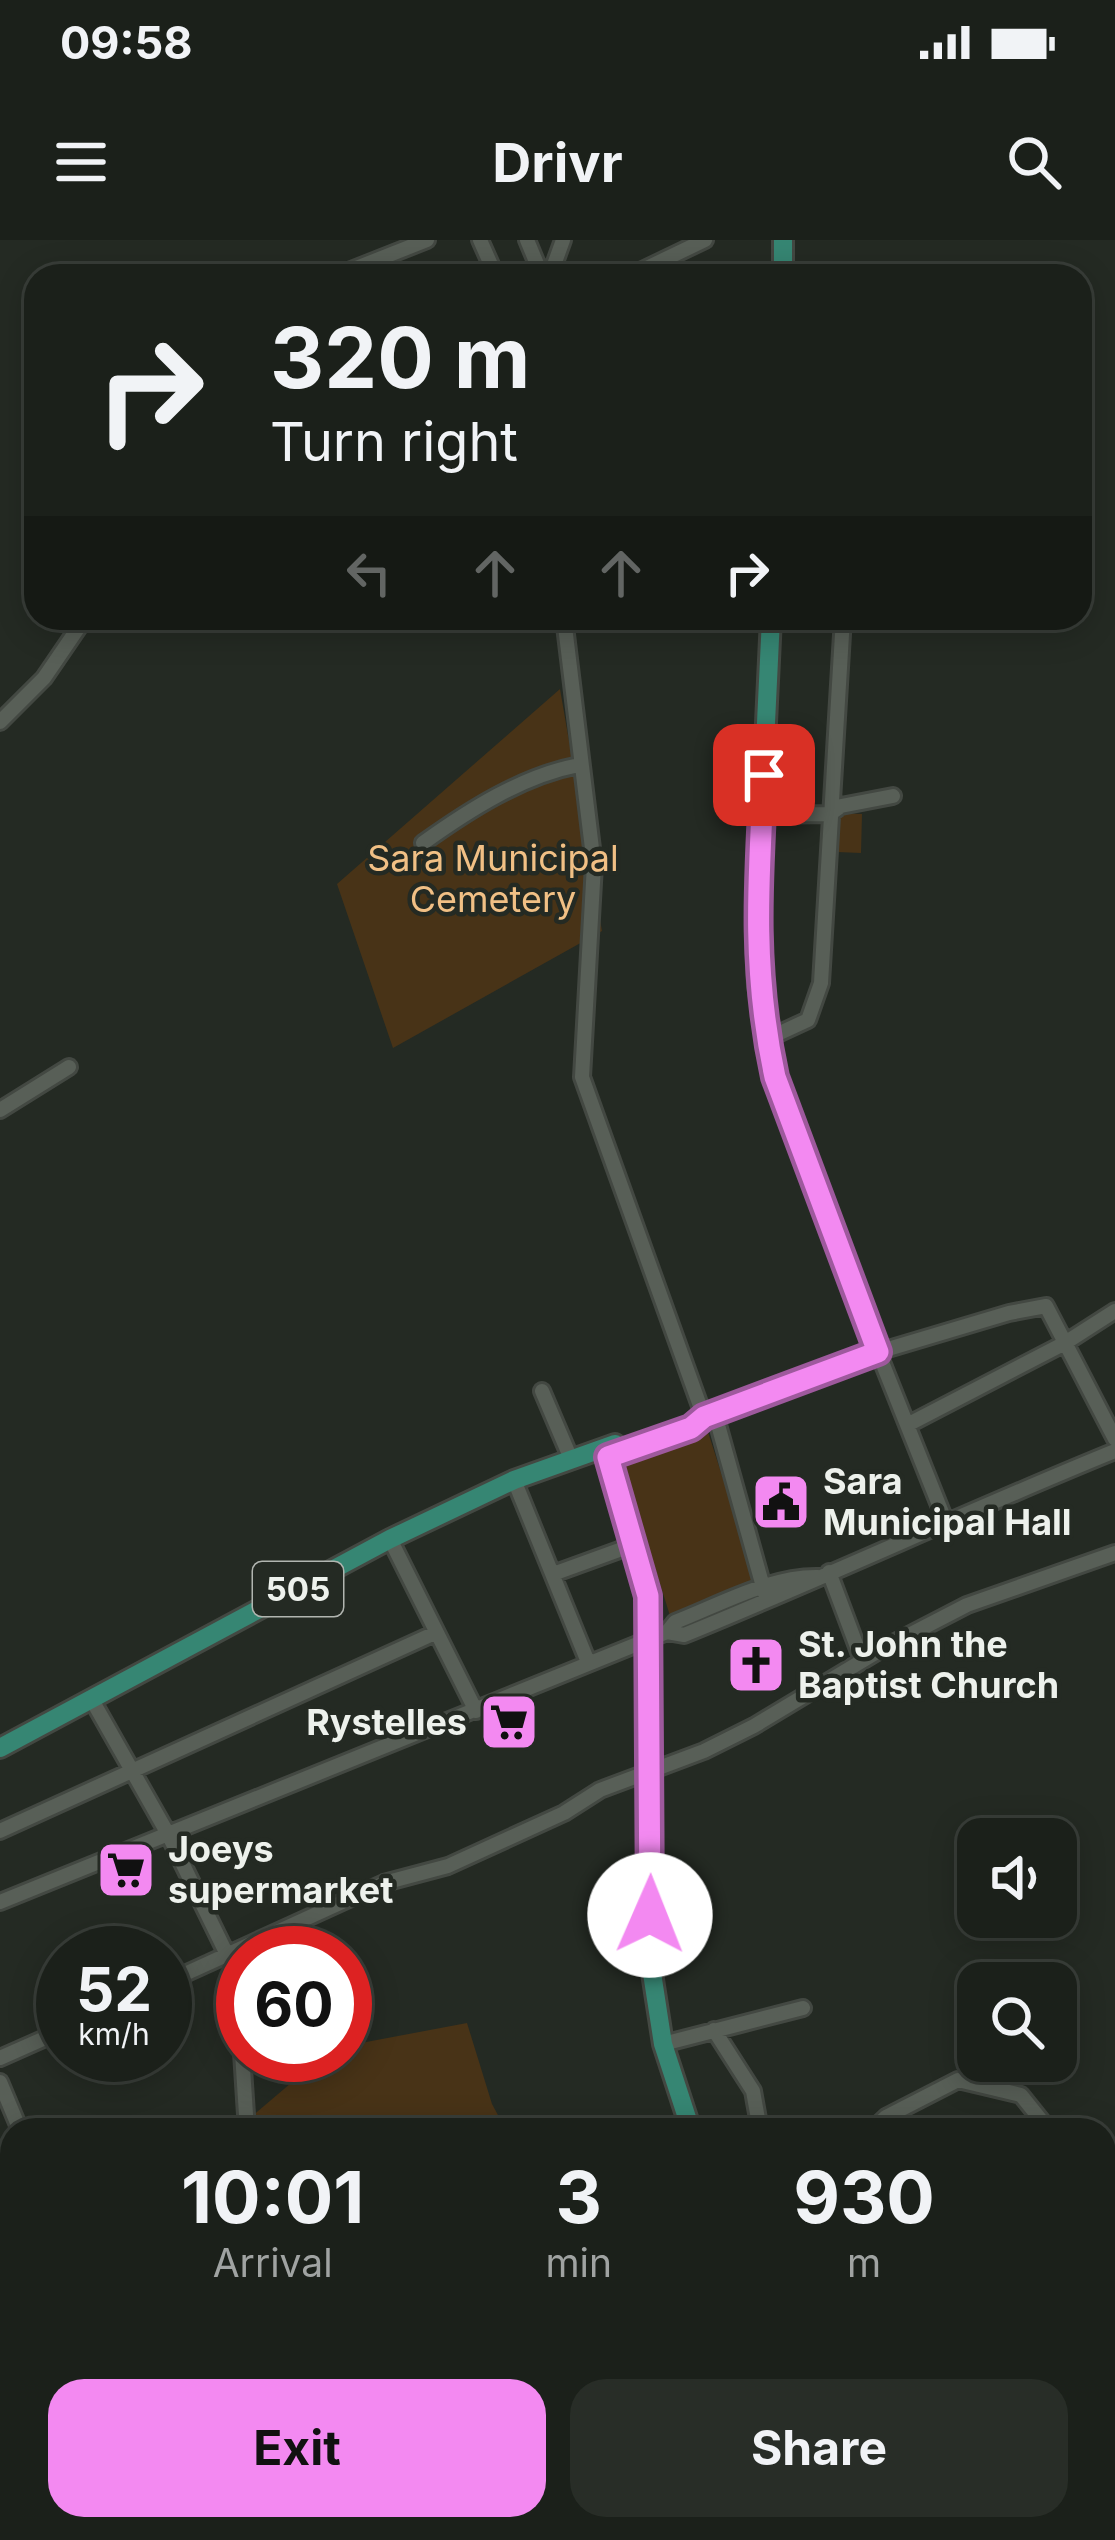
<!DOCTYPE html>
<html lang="en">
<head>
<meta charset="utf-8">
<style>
  body { margin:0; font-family:Inter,sans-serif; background:#282d27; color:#f1f3f6; height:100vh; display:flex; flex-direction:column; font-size:45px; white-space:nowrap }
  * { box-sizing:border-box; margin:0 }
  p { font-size:39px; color:#a0a3a2 }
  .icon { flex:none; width:66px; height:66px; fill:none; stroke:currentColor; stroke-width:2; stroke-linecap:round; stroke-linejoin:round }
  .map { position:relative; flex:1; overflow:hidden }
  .details { position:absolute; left:0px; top:1878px; width:1116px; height:423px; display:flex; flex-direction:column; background:#1b201a; border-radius:36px 36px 0 0; box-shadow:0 6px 30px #0003,0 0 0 3px #393e39 }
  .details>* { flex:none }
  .hud { position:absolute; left:24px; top:24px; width:1068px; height:366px; border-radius:36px; box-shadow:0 6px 30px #0003,0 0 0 3px #393e39; background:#1b201a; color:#f1f3f6; overflow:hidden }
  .controls { position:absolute; left:957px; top:1578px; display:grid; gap:24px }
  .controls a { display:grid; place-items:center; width:120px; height:120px; border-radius:24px; background:#1b201a; box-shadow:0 6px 30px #0003,0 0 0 3px #393e39; font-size:60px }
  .speed { position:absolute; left:36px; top:1686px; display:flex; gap:24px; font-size:60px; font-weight:700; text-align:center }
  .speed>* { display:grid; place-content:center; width:156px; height:156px; border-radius:50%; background:#1b201a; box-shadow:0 6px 30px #0003,0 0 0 3px #393e39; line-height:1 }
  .speed small { font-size:30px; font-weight:400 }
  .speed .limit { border:18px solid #d22; background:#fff; color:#111 }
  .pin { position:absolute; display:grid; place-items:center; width:102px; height:102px; color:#fff; margin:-51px; border-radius:24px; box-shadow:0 6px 18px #0006 }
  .me { position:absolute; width:132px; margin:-66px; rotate:1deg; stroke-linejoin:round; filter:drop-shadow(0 0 9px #0008) }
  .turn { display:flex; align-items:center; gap:42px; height:252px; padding:0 48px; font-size:54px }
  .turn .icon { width:156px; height:156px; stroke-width:2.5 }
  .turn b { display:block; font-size:84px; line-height:102px }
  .lanes { display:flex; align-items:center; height:114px; padding:0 48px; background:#0003; justify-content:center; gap:60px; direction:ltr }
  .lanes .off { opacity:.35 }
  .eta { display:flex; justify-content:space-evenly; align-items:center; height:204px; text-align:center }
  .eta b { font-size:72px; font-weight:700; line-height:84px }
  .primary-button { display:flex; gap:24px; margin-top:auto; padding:24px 48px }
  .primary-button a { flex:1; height:138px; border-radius:36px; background:#f389f1; color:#111; font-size:48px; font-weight:700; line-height:138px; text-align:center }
  .primary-button a+a { background:#282d27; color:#f1f3f6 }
  .status { display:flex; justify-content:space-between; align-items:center; height:84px; padding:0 60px; background:#1b201a; direction:ltr }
  .status svg { height:33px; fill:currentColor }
  header { display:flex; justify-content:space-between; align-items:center; height:156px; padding:0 48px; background:#1b201a; font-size:54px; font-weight:700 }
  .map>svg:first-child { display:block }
</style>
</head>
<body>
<div class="status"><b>09:58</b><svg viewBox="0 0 49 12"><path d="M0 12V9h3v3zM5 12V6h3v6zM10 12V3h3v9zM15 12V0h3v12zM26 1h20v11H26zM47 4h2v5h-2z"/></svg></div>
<header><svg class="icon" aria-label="menu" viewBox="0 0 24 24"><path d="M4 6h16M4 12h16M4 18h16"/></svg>Drivr<svg class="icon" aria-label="search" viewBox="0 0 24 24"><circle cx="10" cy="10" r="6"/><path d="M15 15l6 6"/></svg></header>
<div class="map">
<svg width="1115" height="2300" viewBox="0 0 1115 2300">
  <rect width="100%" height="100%" fill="#242a23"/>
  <path fill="#483317" d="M 560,449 L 602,691 L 393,808 L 337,644 Z
    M 838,573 L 862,574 L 861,613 L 837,612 Z
    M 708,1192 L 758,1347 L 671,1379 L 622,1221 Z
    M 467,1783 L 492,1864 L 506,1890 L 252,1890 L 250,1878 L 324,1815 L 345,1815 L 345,1806 Z"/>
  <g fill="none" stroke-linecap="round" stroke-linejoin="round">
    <defs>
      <path id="minor" d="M 480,0 L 496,36
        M 527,0 L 542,36
        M 336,36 L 427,0
        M 550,36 L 563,0
        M 630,36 L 705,0
        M 564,378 L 594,625 L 582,837 L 704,1177
        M 0,482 L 44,438 L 85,378
        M 762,575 L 830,574 L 841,566 L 893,556
        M 423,603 C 469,570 522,536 579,525
        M 767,799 L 808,780 L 821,743 L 843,378
        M 0,870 L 69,827
        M 542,1151 L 571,1219
        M 715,1174 L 765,1354
        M 909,1184 L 1065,1103 L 1115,1071
        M 514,1240 L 588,1422
        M 945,1280 L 878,1112 L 1009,1073 L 1046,1066 L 1115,1199
        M 390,1299 L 476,1471
        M 829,1332 L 862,1420
        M 553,1334 L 633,1305
        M 667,1392 L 684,1395 C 829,1336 970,1270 1115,1211
        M 92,1460 L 168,1594 L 237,1735 L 247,1890
        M 0,1591 L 435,1393
        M 0,1662 L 667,1392 L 675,1382 C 719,1365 770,1336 818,1337
        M 165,1743 L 384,1643 L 448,1626 L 564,1573 L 600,1550 L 704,1511 L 754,1486 L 882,1409 L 967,1365 L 1115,1313
        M 714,1790 L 753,1851 L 760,1890
        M 663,1804 L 803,1768
        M 0,1818 L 63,1790
        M 0,1842 L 20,1890
        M 872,1890 L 886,1877 L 958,1840 L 1021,1855 L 1049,1890
        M 1104,2058 L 1115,2066
        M 608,2289 L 610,2300
        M 679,2289 L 680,2300
        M 857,2289 L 859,2300
        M 927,2289 L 929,2300"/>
      <path id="major" d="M 783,36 L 783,0
        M 604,1210 L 648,1356 L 650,1720 L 663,1804 L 691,1890
        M 608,1217 L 691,1188 L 704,1177 L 878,1112 L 775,837 L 758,746 L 756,692 L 771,378
        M 0,1508 L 390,1299 L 514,1240 L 615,1204
        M 771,2289 L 772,2300"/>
    </defs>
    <use href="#minor" stroke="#434842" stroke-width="20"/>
    <use href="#major" stroke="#434842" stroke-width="24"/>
    <use href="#minor" stroke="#585f57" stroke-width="14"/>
    <use href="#major" stroke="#368673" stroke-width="18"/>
  </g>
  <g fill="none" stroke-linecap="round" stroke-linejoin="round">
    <defs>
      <path id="route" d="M 650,1675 L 648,1356 L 608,1217 L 691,1188 L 704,1177 L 878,1112 L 775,837 C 752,732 758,642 764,535"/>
    </defs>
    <use href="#route" stroke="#9e599d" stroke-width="30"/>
    <use href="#route" stroke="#f389f1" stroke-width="21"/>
  </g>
  <defs>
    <symbol id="civic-square" viewBox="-11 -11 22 22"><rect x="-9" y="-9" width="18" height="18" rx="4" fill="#f389f1" stroke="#242a23"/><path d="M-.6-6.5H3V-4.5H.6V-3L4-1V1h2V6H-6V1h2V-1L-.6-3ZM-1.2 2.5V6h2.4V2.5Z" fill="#111"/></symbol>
    <symbol id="church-square" viewBox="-11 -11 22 22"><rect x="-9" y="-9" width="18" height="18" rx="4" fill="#f389f1" stroke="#242a23"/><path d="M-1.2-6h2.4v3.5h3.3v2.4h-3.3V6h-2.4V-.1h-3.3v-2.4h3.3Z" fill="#111"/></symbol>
    <symbol id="supermarket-square" viewBox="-11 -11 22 22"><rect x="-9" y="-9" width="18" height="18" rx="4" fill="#f389f1" stroke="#242a23"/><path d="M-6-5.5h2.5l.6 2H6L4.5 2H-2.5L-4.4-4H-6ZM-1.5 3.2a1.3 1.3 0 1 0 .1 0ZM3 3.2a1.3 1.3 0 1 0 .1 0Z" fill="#111"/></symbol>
  </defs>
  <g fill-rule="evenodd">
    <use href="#civic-square" x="748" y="1229" width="66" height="66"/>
    <use href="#church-square" x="723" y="1392" width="66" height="66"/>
    <use href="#supermarket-square" x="476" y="1449" width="66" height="66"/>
    <use href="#supermarket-square" x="93" y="1597" width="66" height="66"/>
  </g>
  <g text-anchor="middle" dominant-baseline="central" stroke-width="9" stroke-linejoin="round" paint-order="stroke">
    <rect fill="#242a23" stroke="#b1b5b0" stroke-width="3" x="253" y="1322" width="90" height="54" rx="9"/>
    <g font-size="33" font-weight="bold" fill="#edf1ec">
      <text x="298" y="1349">505</text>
    </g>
    <g font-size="36" fill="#f1c085" stroke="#242a23">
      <text x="493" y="618">Sara Municipal<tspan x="493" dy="41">Cemetery</tspan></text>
    </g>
    <g font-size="36" font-weight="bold" fill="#edf1ec" stroke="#242a23" text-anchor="start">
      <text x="823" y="1241">Sara<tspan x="823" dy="41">Municipal Hall</tspan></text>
      <text x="798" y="1404">St. John the<tspan x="798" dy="41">Baptist Church</tspan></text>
      <text x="467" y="1482" text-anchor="end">Rystelles</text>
      <text x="168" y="1609">Joeys<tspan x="168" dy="41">supermarket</tspan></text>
    </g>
  </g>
</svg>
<div class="controls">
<a><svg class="icon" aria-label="sound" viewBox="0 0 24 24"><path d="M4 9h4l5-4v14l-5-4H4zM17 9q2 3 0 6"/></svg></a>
<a><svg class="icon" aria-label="search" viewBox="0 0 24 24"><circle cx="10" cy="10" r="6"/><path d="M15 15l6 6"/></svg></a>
</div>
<div class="speed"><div>52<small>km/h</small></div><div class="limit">60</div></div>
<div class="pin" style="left:764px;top:535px;background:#d93025"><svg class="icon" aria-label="arrive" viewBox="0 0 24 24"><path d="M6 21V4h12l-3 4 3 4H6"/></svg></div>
<svg class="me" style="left:650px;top:1675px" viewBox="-20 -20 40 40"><circle r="19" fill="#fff"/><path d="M0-13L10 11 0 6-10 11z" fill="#f389f1"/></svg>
<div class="hud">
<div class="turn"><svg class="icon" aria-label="right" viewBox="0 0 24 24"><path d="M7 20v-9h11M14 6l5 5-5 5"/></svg><div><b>320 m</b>Turn right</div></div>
<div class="lanes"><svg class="icon off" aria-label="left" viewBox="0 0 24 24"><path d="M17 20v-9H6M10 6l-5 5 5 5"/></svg><svg class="icon off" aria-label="ahead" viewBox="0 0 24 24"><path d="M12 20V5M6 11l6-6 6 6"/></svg><svg class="icon off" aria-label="ahead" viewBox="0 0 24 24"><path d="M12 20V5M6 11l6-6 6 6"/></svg><svg class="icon" aria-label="right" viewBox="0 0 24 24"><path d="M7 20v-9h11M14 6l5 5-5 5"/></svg></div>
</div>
<section class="details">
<div class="eta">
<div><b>10:01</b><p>Arrival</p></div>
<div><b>3</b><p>min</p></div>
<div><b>930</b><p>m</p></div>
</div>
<div class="primary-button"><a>Exit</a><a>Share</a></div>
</section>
</div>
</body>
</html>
